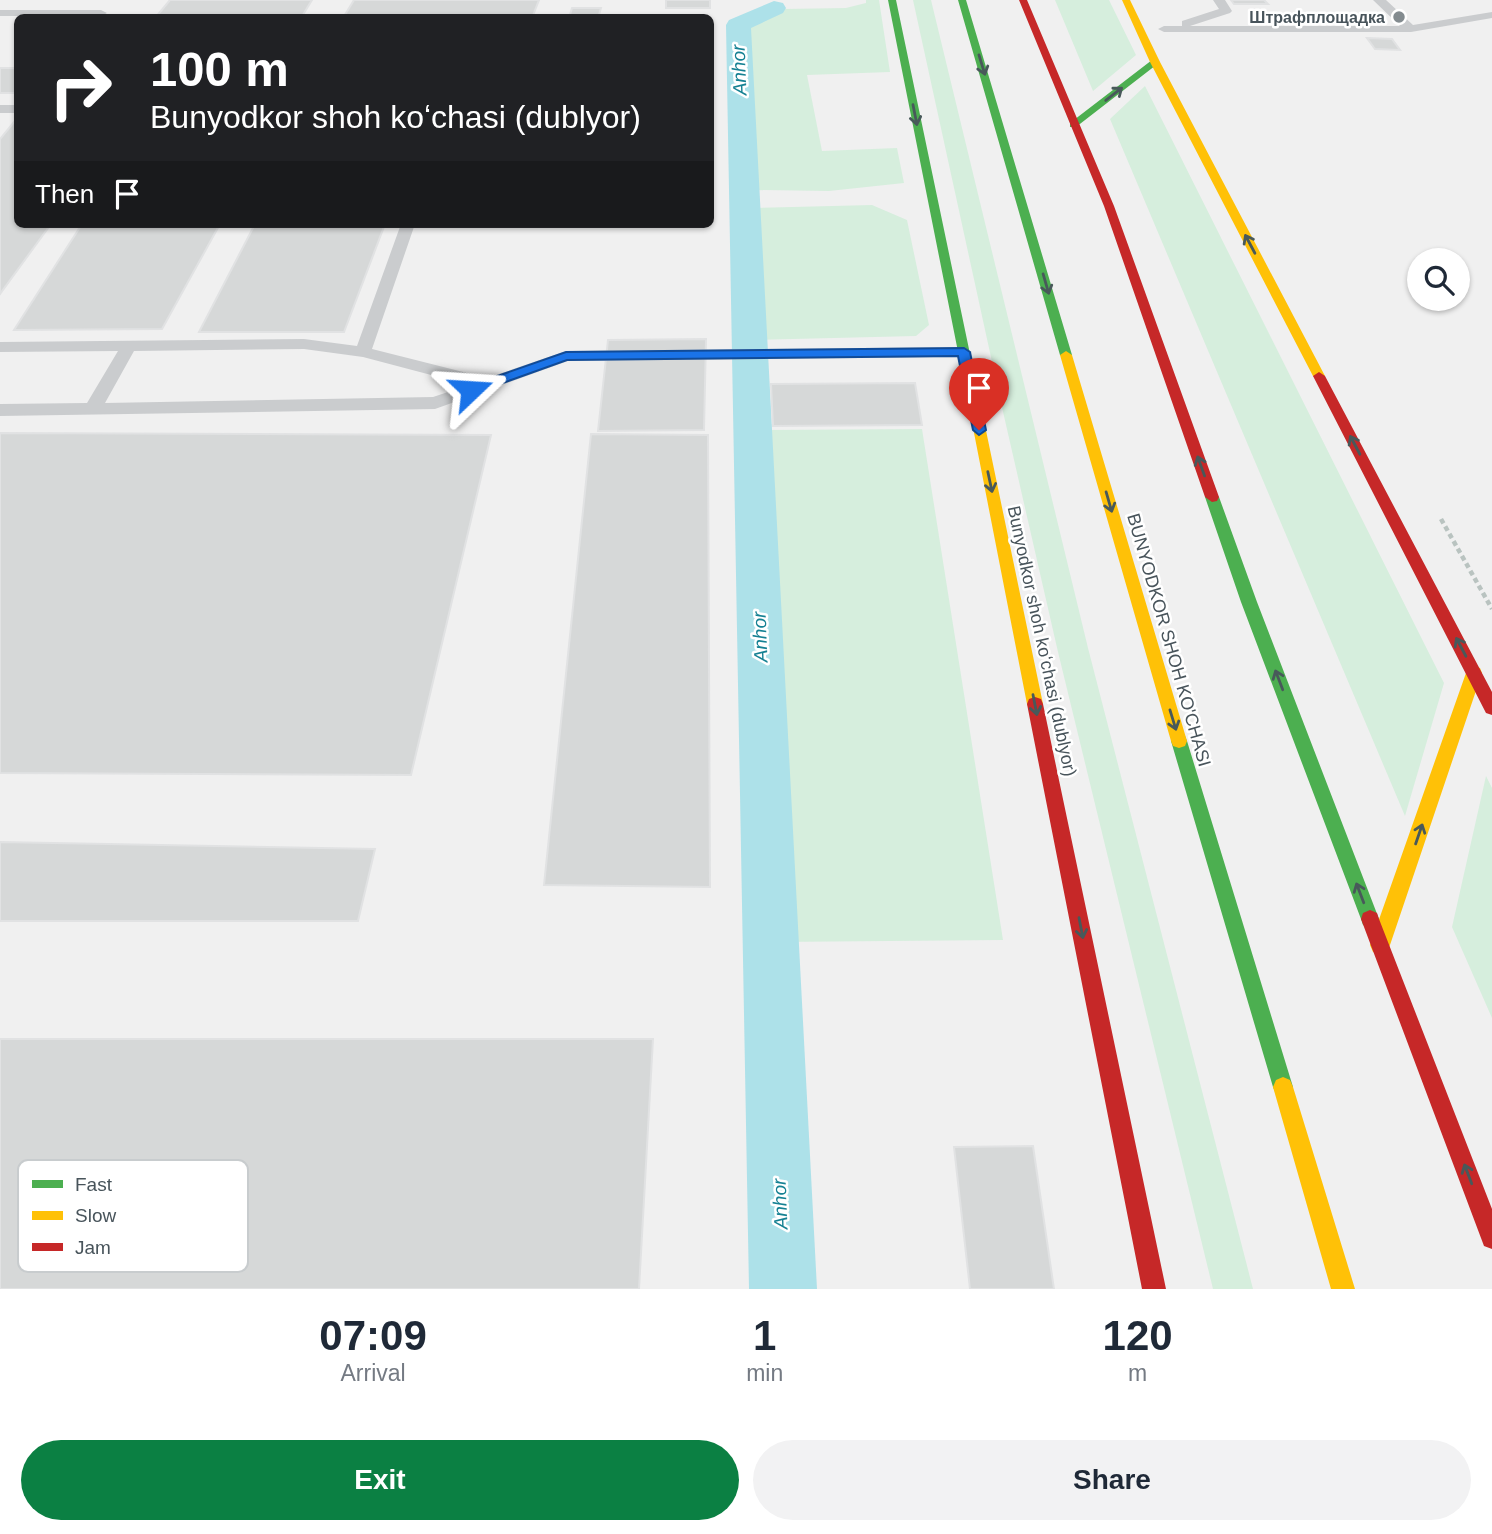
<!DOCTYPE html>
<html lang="en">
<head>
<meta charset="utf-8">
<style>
  body { margin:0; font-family:Arial,sans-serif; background:#f2f2f3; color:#1f2937; height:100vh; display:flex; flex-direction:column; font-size:26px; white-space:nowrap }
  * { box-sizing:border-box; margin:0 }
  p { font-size:23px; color:#747a83 }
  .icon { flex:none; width:38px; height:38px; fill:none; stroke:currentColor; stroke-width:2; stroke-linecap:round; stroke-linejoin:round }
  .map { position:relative; height:1289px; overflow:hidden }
  .details { display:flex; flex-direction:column; background:#fff; flex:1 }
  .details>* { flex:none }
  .banner { position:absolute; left:14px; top:14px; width:700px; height:214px; border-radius:10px; box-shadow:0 2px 5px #0004; background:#202124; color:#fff; overflow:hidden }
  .buttons { position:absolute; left:1407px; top:248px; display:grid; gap:14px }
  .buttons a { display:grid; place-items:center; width:63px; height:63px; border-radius:50%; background:#fff; box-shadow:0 2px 5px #0004; font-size:35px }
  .pin { position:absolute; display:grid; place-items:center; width:60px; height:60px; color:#fff; margin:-72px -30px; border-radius:50% 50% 50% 0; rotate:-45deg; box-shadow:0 0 7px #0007 }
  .pin .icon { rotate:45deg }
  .me { position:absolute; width:77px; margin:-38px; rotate:70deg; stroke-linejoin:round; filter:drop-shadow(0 0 5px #0008) }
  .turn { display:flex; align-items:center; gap:24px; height:147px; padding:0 21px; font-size:32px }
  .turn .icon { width:91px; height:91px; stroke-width:2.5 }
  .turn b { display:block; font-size:49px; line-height:60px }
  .then { display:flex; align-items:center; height:66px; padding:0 21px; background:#0003; gap:14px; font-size:26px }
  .eta { display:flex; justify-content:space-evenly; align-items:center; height:119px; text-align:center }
  .eta b { font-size:42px; font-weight:600; line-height:49px }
  .cta { display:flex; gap:14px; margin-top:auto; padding:14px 21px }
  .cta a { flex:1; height:80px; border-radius:42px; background:#0b8043; color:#fff; font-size:28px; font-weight:600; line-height:80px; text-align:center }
  .cta a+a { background:#f2f2f3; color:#1f2937 }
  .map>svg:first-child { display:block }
</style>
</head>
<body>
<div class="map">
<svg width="1492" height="1289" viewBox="0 0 1492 1289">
  <rect width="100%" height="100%" fill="#f0f0f0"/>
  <path fill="#d6eedd" d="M 866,0 L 879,0 L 890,72 L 807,75 L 822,151 L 897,148 L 904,183 L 829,191 L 753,190 L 750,27 L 783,9 L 846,8 L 866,3 Z
    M 913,0 L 931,0 L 1088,648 L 1253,1289 L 1213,1289 L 1058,652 L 1001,403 Z
    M 1055,0 L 1109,0 L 1136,55 L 1093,91 Z
    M 1145,86 L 1444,683 L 1405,816 L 1110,119 Z
    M 872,205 L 907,220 L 929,325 L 916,336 L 757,340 L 751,208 Z
    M 922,429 L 1003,940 L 776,942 L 765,430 Z
    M 1486,776 L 1492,788 L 1492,1018 L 1452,927 Z"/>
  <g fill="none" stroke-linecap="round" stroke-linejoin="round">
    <path fill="#ade1e9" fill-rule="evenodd" d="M 774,1 L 783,3 L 786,8 L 783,13 L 751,28 L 817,1289 L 749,1289 L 726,25 L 729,20 Z"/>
  </g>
  <path fill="#d6d8d8" stroke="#e1e2e3" stroke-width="2" d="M 170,0 L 312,0 L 301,18 L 155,18 Z
    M 354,0 L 539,0 L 532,18 L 343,18 Z
    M 666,0 L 710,0 L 710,8 L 666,8 Z
    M 1231,0 L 1264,0 L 1268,4 L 1234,4 Z
    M 572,8 L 601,8 L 598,18 L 569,18 Z
    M 1367,38 L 1392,39 L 1400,50 L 1375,49 Z
    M 0,68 L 18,68 L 18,93 L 0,93 Z
    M 18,117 L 18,224 L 51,224 L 0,294 L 0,139 Z
    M 82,224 L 220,224 L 162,329 L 14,330 Z
    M 255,224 L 385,224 L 344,332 L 199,332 Z
    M 706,339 L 704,430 L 598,431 L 608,340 Z
    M 915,383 L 922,425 L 773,426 L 771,384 Z
    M 0,433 L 491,435 L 411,775 L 0,773 Z
    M 591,434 L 708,435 L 710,887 L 544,885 Z
    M 0,842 L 375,849 L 358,921 L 0,921 Z
    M 0,1039 L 653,1039 L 639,1289 L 0,1289 Z
    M 1033,1146 L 1054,1289 L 970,1289 L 954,1147 Z"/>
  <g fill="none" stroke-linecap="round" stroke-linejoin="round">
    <path stroke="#b9c3c0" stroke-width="4.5" stroke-dasharray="5 3.5" stroke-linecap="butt" d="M 1441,519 L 1492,609"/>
    <path fill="#caccce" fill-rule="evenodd" d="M 1213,0 L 1225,0 L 1232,11 L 1230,13 L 1190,26 L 1400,26 L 1373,0 L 1386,0 L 1413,25 L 1492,12 L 1492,18 L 1411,32 L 1164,32 L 1158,29 L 1164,26 L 1182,26 L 1182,21 L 1219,9 Z
      M 0,10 L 101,10 L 107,13 L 101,16 L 0,16 Z
      M 0,105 L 18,105 L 18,113 L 0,113 Z
      M 401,224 L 415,224 L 372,349 L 487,378 L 566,351 L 964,347 L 972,352 L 964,357 L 568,361 L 435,409 L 0,416 L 0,404 L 87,403 L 118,351 L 0,352 L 0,342 L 304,339 L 357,346 ZM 304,349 L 363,357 L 469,385 L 433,397 L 105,403 L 134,351 Z"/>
    <path fill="#4caf50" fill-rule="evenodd" d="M 888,0 L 896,0 L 979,397 L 973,401 L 967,397 Z
      M 958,0 L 966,0 L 1072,355 L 1070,358 L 1066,359 L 1060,355 Z
      M 1152,60 L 1160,62 L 1076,127 L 1070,127 L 1070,123 Z
      M 1212,492 L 1219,497 L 1257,602 L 1379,919 L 1377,925 L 1370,928 L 1363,925 L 1361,919 L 1241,602 L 1205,497 Z
      M 1179,734 L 1185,736 L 1187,741 L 1293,1087 L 1290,1094 L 1283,1097 L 1276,1094 L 1273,1087 L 1171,741 L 1173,736 Z"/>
    <path fill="#ffc107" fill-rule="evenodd" d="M 1122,0 L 1130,0 L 1160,62 L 1325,376 L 1323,379 L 1319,380 L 1313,376 L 1150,62 Z
      M 1066,351 L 1072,355 L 1187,741 L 1185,746 L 1179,748 L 1173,746 L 1171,741 L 1060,355 Z
      M 973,393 L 979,397 L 1043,704 L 1041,709 L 1035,711 L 1029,709 L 1027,704 L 967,397 Z
      M 1474,666 L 1480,668 L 1482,673 L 1390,945 L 1387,952 L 1380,954 L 1373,952 L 1370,945 L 1466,673 L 1468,668 Z
      M 1283,1077 L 1290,1080 L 1293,1087 L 1355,1289 L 1331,1289 L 1273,1087 L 1276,1080 Z"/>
    <path fill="#c62828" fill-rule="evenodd" d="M 1019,0 L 1027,0 L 1114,206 L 1219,497 L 1217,501 L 1212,502 L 1205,497 L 1104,206 Z
      M 1319,372 L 1325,376 L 1492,692 L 1492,715 L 1486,713 L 1313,376 Z
      M 1035,697 L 1041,699 L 1043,704 L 1166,1289 L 1142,1289 L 1027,704 L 1029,699 Z
      M 1370,910 L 1377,913 L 1379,919 L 1492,1209 L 1492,1249 L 1484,1246 L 1481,1238 L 1361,919 L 1363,913 Z"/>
  </g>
  <defs><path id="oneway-shaft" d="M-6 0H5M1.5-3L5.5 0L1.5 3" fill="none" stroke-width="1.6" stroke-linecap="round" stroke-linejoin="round" transform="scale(1.75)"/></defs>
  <g stroke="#48595a">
    <use href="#oneway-shaft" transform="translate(982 65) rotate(73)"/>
    <use href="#oneway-shaft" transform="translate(1114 94) rotate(-38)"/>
    <use href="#oneway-shaft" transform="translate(915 115) rotate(79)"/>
    <use href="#oneway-shaft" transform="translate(1250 244) rotate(-118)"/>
    <use href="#oneway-shaft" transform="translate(1046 284) rotate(74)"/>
    <use href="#oneway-shaft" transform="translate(1355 445) rotate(-118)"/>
    <use href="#oneway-shaft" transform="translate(1201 466) rotate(-110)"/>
    <use href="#oneway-shaft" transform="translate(990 482) rotate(78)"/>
    <use href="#oneway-shaft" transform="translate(1109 502) rotate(74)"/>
    <use href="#oneway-shaft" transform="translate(1461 647) rotate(-118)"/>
    <use href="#oneway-shaft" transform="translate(1279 680) rotate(-111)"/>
    <use href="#oneway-shaft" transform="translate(1035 705) rotate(79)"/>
    <use href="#oneway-shaft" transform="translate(1173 720) rotate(73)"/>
    <use href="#oneway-shaft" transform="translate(1419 834) rotate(-71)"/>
    <use href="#oneway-shaft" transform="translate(1360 893) rotate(-111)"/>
    <use href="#oneway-shaft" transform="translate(1081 928) rotate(79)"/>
    <use href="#oneway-shaft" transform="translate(1468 1174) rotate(-111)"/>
  </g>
  <path fill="#1a73e8" stroke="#114b97" stroke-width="2" d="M 964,348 L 970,352 L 986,430 L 979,435 L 973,430 L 958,356 L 567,360 L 475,393 L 466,393 L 464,390 L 466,387 L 566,352 Z"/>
  <circle fill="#838b8f" stroke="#fff" stroke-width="2.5" cx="1399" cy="17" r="7"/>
  <g text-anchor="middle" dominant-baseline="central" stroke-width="5" stroke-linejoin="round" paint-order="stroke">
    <g font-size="16" font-weight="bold" fill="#48545b" stroke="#fff" text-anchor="end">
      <text x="1385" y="17">Штрафплощадка</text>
    </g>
    <g font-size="18" fill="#48545b" stroke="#fff">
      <text transform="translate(1169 640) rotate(74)">BUNYODKOR SHOH KO'CHASI</text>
      <text transform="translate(1042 641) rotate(78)">Bunyodkor shoh koʻchasi (dublyor)</text>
    </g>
    <g font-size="19" font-style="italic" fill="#158193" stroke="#fff">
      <text transform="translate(739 70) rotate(-92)">Anhor</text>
      <text transform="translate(760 637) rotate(-92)">Anhor</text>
      <text transform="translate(780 1204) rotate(-92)">Anhor</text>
    </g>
  </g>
  <rect x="18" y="1160" width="230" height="112" rx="10" fill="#fff" stroke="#c8ccce" stroke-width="2"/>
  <rect x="32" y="1180" width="31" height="8" fill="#4caf50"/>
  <rect x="32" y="1211" width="31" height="9" fill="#ffc107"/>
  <rect x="32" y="1243" width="31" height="8" fill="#c62828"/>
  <g font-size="19" fill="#48545b">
    <text x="75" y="1191">Fast</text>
    <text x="75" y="1222">Slow</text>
    <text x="75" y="1254">Jam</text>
  </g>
</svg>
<div class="buttons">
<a><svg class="icon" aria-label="search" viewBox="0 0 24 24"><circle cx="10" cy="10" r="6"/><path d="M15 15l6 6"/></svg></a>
</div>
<div class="pin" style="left:979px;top:430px;background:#d93025"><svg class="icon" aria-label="arrive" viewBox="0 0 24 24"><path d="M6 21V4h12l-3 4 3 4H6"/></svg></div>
<svg class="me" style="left:471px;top:390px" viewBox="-20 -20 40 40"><path d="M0-17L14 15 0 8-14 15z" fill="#1a73e8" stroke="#fff" stroke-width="4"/></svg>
<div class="banner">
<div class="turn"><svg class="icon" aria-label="right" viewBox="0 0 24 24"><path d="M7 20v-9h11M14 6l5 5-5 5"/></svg><div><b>100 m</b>Bunyodkor shoh koʻchasi (dublyor)</div></div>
<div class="then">Then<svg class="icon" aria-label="arrive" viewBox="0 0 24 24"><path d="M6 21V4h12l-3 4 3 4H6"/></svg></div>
</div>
</div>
<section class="details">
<div class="eta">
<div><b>07:09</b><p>Arrival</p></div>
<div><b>1</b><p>min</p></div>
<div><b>120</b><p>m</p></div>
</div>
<div class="cta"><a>Exit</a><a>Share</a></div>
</section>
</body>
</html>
